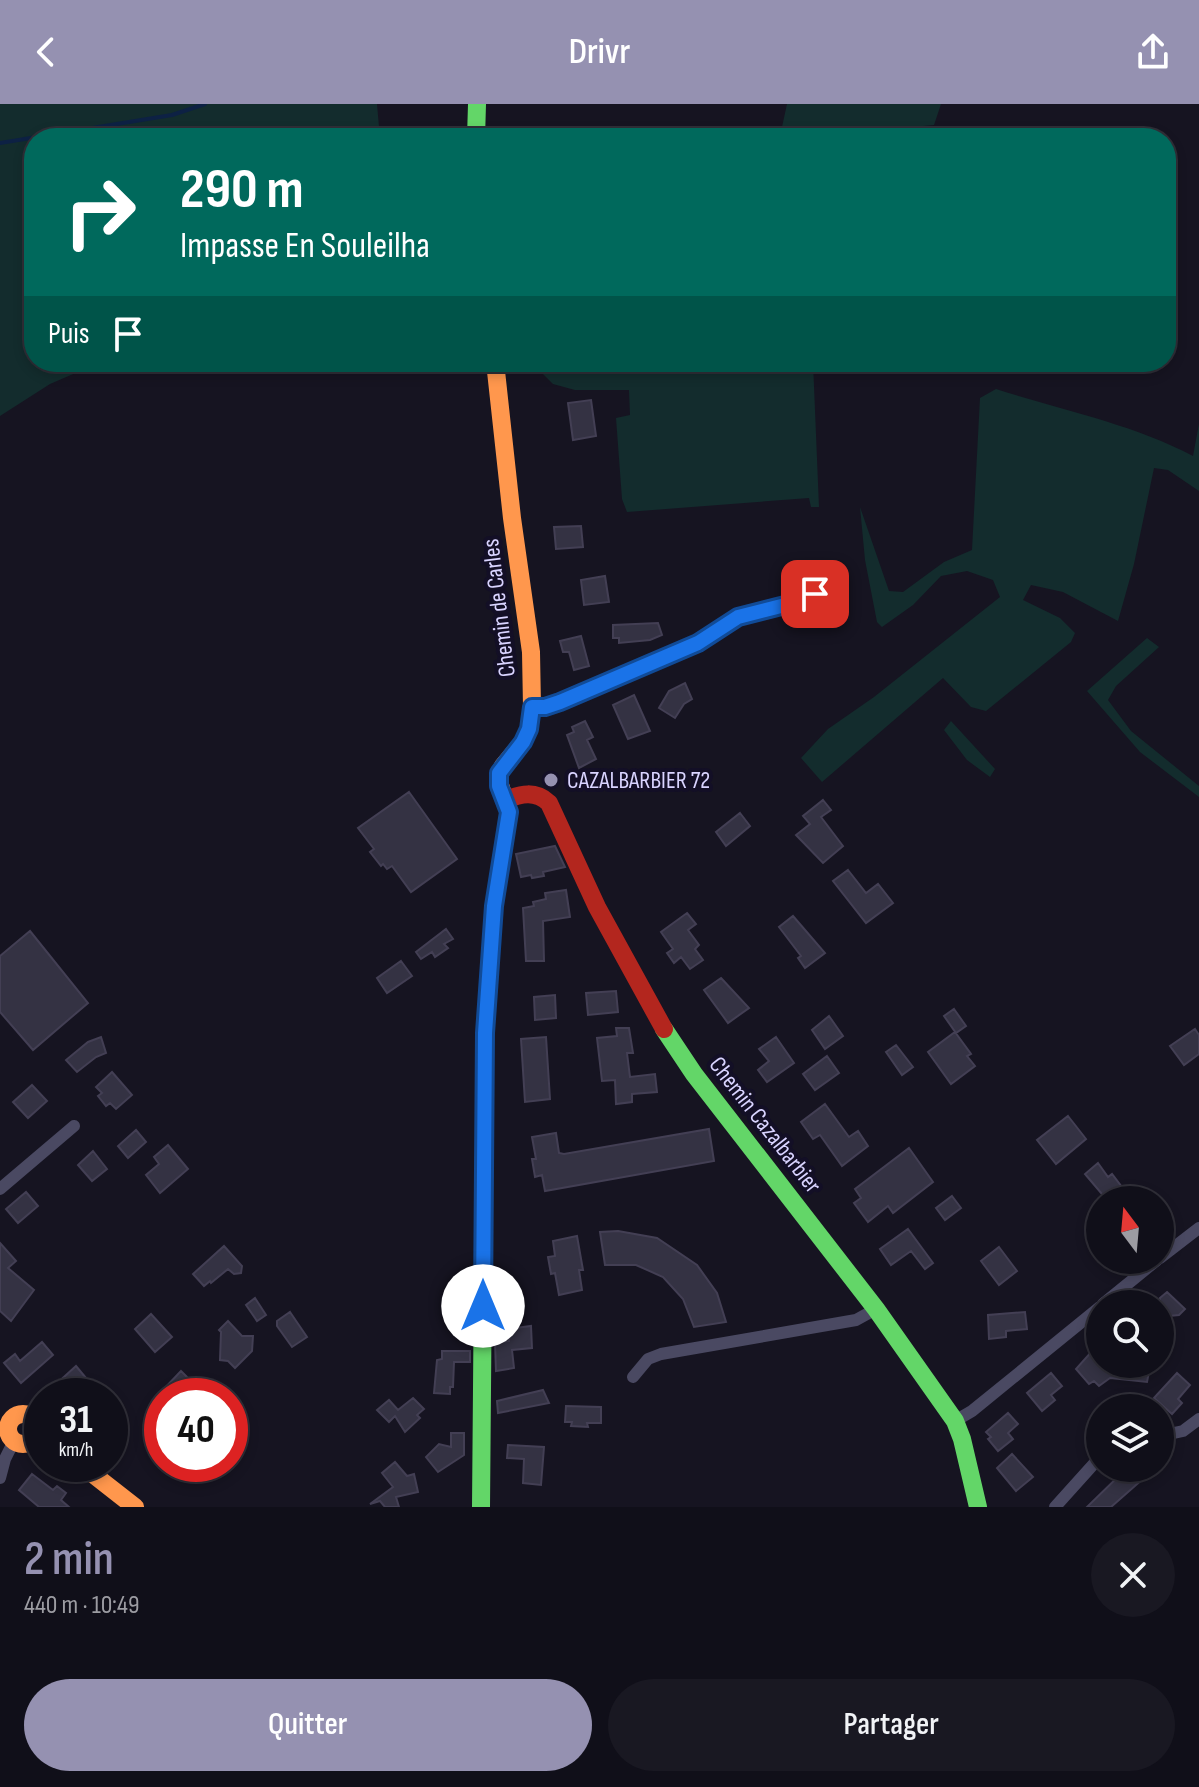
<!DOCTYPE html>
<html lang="fr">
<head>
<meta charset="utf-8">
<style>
  body { margin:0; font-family:"Sofia Sans Condensed",sans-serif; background:#191822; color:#f1f3f6; height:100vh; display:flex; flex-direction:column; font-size:30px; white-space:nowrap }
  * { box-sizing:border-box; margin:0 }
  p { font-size:26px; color:#9c9ca2 }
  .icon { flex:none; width:44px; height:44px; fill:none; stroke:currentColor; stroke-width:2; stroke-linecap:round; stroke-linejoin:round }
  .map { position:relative; height:1403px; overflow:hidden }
  .details { display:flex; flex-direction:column; background:#100f19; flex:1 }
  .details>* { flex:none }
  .banner { position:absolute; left:24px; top:24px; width:1152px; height:244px; border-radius:32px; box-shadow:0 4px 12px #0003,0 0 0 2px #302f38; background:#00695c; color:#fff; overflow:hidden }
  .needle { width:52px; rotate:344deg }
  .buttons { position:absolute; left:1086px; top:1082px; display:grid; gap:16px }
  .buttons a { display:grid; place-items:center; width:88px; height:88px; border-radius:50%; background:#100f19; box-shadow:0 4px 12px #0003,0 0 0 2px #302f38; font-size:40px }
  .speed { position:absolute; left:24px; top:1274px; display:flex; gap:16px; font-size:40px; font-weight:700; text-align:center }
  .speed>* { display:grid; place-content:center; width:104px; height:104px; border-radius:50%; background:#100f19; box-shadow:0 4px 12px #0003,0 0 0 2px #302f38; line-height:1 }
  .speed small { font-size:20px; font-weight:400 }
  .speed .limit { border:12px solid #d22; background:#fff; color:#111 }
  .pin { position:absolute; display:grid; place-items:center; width:68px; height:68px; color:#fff; margin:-34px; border-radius:16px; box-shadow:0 4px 12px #0006 }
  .me { position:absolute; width:88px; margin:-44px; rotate:0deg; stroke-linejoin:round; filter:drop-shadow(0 0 6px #0008) }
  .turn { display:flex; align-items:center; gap:28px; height:168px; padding:0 24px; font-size:36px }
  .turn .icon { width:104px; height:104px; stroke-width:2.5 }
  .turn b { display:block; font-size:56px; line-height:68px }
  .then { display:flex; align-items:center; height:76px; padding:0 24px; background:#0003; gap:16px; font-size:30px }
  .round { display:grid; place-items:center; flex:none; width:84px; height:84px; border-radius:42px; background:#191822 }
  .headline { display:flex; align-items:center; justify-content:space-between; height:136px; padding:0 24px }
  h1 { font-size:48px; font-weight:600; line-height:60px; color:#9591b1 }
  .action { display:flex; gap:16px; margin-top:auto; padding:16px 24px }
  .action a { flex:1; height:92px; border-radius:48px; background:#9591b1; color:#fff; font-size:32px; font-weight:600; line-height:92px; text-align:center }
  .action a+a { background:#191822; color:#f1f3f6 }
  header { display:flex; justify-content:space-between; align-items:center; height:104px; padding:0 24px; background:#9591b1; color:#fff; font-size:36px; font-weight:600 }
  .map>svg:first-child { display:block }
</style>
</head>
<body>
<header><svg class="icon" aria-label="back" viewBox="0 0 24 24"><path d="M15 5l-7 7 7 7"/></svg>Drivr<svg class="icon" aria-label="share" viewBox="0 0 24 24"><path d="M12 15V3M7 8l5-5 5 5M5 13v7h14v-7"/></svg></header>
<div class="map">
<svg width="1199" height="1403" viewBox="0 0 1199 1403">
  <rect width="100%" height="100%" fill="#161421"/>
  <path fill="#132c2d" d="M 0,0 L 377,0 L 380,34 L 34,34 L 34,258 L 101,258 L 50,280 L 0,312 Z
    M 787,0 L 941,0 L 934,21 L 889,25 L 852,34 L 783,34 L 782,23 Z
    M 531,258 L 563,258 L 575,268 L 609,262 L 617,258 L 813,258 L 819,403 L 811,403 L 809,394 L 627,408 L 622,395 L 616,314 L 630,311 L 629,286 L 575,286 L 553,280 Z
    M 996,285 C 1061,306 1133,320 1193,352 L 1199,320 L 1199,387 L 1168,366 L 1154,364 L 1134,460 L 1118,517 L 1063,488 L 1031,481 L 1023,496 L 1060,514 L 1075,529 L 1071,538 L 986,607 L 971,603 L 943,574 L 822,678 L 801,654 L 828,625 L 874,593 L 1000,493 L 993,476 L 967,467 L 941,472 L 913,501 L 882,523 L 877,518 L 865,456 L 860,403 L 889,487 L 903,488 L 944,458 L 972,446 L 980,294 Z
    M 1147,534 L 1159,543 L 1116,582 L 1108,596 L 1131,627 L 1199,682 L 1199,693 L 1140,648 L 1087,587 Z
    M 951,617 L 995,665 L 990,673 L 967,656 L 944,626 Z"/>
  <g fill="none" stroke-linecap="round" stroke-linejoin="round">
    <path stroke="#0d2144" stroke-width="4" d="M 0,39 L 172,11 L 205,0"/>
  </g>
  <path fill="#343243" stroke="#433f54" stroke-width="2" d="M 591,296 L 596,332 L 573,336 L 568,299 Z
    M 581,422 L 583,443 L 556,445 L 554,423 Z
    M 605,472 L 609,498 L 584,501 L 581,476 Z
    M 658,519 L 662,531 L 650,536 L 619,539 L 619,534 L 613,534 L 613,521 Z
    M 581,532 L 589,562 L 574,566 L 569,548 L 563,548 L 560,537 Z
    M 685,579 L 692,595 L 684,600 L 675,614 L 659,604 L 669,587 Z
    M 634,591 L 650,627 L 628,635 L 613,601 Z
    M 585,617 L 593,633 L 587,636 L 596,655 L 579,664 L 567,631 L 574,628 L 572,623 Z
    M 409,688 L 457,755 L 411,788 L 392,762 L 387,765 L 383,760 L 381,762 L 370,748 L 374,745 L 358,724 Z
    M 823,696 L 831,706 L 821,713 L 843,742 L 823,759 L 796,731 L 810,720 L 803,712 Z
    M 740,709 L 750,722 L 726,742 L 716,728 Z
    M 555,742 L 565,763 L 543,768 L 544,772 L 532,774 L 531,771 L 521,773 L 516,750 Z
    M 848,766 L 866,789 L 878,780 L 893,799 L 866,819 L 833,777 Z
    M 566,786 L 570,813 L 543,817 L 544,857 L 526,857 L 523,804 L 534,802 L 533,798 L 546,795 L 545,789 Z
    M 687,809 L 696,820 L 688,826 L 699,841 L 695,845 L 703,856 L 690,865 L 681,853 L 674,859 L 667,849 L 673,845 L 661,828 Z
    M 793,812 L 825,849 L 805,864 L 798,854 L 801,852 L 779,823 Z
    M 446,825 L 453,835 L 444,840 L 448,844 L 435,853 L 432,848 L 421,855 L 416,848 Z
    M 30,827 L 88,899 L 33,946 L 0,908 L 0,852 Z
    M 401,857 L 412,872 L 387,889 L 377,874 Z
    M 721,874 L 749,904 L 728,919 L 704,886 Z
    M 616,887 L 618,908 L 588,911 L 586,889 Z
    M 555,891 L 556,914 L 535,916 L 534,893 Z
    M 954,905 L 966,922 L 956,929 L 944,912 Z
    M 829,912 L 843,932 L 825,945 L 812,926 Z
    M 616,924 L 629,924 L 633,949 L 627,949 L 630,973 L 655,970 L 657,988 L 632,990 L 632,998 L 616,1000 L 615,976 L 602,977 L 597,934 L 617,932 Z
    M 1195,925 L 1199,931 L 1199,950 L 1184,961 L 1170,942 Z
    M 955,928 L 971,950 L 967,952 L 975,962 L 951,980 L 928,948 Z
    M 101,933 L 106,949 L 96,953 L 77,968 L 66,956 L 88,938 Z
    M 546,933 L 550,995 L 525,998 L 521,935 Z
    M 776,933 L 794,959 L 767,978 L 758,966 L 769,957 L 759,945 Z
    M 896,941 L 913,963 L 902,971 L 886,948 Z
    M 827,952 L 839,969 L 815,986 L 803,970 Z
    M 112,968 L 132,991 L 116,1005 L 110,999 L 106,1002 L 98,992 L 102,989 L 96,983 Z
    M 32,981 L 47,997 L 28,1014 L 13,998 Z
    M 825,1000 L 849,1033 L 858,1027 L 868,1042 L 842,1062 L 820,1031 L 813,1035 L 801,1018 Z
    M 1068,1012 L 1086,1035 L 1056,1060 L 1037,1036 Z
    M 709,1025 L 714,1057 L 545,1087 L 542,1071 L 535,1073 L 532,1055 L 536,1055 L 532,1033 L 556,1029 L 559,1049 L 564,1050 Z
    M 136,1026 L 146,1038 L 128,1054 L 118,1042 Z
    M 168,1041 L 188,1065 L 160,1089 L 146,1071 L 159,1060 L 154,1053 Z
    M 909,1044 L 933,1078 L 893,1109 L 888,1102 L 868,1118 L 854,1099 L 861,1094 L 855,1085 Z
    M 93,1047 L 107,1065 L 92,1077 L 78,1061 Z
    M 1098,1059 L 1108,1073 L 1112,1070 L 1125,1087 L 1113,1096 L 1107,1096 L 1085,1070 Z
    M 26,1088 L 38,1102 L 18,1119 L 6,1105 Z
    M 952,1092 L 961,1104 L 945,1116 L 936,1104 Z
    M 908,1125 L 933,1159 L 925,1165 L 911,1147 L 891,1161 L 880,1145 Z
    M 618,1127 L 657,1134 L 697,1161 L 717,1189 L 726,1218 L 694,1223 L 683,1195 L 663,1173 L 636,1161 L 605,1161 L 600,1128 Z
    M 577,1132 L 583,1166 L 579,1166 L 582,1186 L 559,1191 L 555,1169 L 551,1170 L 548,1153 L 555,1152 L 553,1137 Z
    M 0,1139 L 16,1157 L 8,1164 L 34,1186 L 11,1217 L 0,1207 Z
    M 224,1142 L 242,1162 L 241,1169 L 234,1170 L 228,1165 L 211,1179 L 210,1177 L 204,1182 L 193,1170 Z
    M 999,1143 L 1017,1167 L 999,1181 L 981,1157 Z
    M 1167,1188 L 1185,1205 L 1179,1211 L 1169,1212 L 1160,1222 L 1160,1194 Z
    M 255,1194 L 266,1211 L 257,1217 L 246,1201 Z
    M 290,1208 L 307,1233 L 292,1243 L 277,1222 L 277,1217 Z
    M 1025,1208 L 1027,1225 L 1006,1227 L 1006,1233 L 989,1235 L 988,1211 Z
    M 151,1210 L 172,1233 L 155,1248 L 135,1225 Z
    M 228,1217 L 242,1232 L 253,1232 L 252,1247 L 235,1264 L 228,1257 L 220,1256 L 221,1228 L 219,1226 Z
    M 531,1222 L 532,1244 L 512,1246 L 514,1264 L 496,1267 L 495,1239 L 509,1237 L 508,1225 Z
    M 42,1238 L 53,1251 L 21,1279 L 4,1259 L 15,1250 L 20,1257 Z
    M 1093,1246 L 1100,1254 L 1100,1260 L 1122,1260 L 1122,1264 L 1149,1268 L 1147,1278 L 1110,1274 L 1099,1282 L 1094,1277 L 1089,1280 L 1076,1265 Z
    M 442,1247 L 470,1247 L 470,1258 L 454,1258 L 453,1283 L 450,1283 L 450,1290 L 434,1289 L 437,1256 L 442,1255 Z
    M 76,1262 L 86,1274 L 72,1287 L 76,1292 L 43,1292 Z
    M 181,1267 L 187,1273 L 207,1292 L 168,1292 L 162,1287 Z
    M 1051,1269 L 1062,1282 L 1051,1291 L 1055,1296 L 1042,1307 L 1027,1289 Z
    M 1177,1269 L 1190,1281 L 1178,1295 L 1182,1299 L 1172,1310 L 1154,1294 Z
    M 543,1286 L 549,1299 L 498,1309 L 497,1297 Z
    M 413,1294 L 424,1305 L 417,1311 L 420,1314 L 405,1328 L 395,1312 L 389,1318 L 377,1306 L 389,1296 L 398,1306 Z
    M 566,1302 L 601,1303 L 601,1319 L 587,1319 L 588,1323 L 571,1322 L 572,1318 L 565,1318 Z
    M 1008,1309 L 1018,1320 L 1008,1329 L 1013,1335 L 998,1347 L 988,1335 L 991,1333 L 986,1328 Z
    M 451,1329 L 464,1329 L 464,1351 L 438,1368 L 426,1353 L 439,1340 L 451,1343 Z
    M 508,1341 L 544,1343 L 541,1381 L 523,1379 L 524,1355 L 507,1354 Z
    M 1012,1350 L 1033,1373 L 1016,1387 L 997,1364 Z
    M 395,1358 L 407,1372 L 414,1370 L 418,1388 L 396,1393 L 399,1403 L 385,1403 L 380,1397 L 370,1400 L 393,1383 L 382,1369 Z
    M 1127,1364 L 1150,1364 L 1142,1372 L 1144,1374 L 1111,1403 L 1087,1403 Z
    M 32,1370 L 53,1386 L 57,1382 L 66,1389 L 61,1396 L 69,1403 L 39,1403 L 19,1386 Z"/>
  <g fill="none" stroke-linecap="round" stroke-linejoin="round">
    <path stroke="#4a4962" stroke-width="12" d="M 0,1085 L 74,1022
      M 1160,1154 L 1199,1124
      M 1103,1200 L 1157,1156
      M 633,1273 L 648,1255 L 661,1250 L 856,1216 L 876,1205
      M 955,1317 L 972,1307 L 1100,1203
      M 1160,1332 L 1183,1327 L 1199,1315
      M 0,1374 L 5,1355 L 14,1337
      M 1055,1403 L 1100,1353"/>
    <path stroke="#63d668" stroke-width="18" d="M 476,34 L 477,0
      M 532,603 L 545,603 L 560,598 L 698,539 L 738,513 L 797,498 L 833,482
      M 664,925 L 694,970 L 876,1205 L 955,1317 L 962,1335 L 978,1403
      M 481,1403 L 485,929 L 494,802 L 508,714"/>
    <path stroke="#ff974d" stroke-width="18" d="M 495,258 L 512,414 L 531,548 L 532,603 L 529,625 L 523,638 L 503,662 L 498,675 L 509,708 L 508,714
      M8 1325a15 15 0 1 1 30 0a15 15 0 1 1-30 0Z
      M 80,1360 L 135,1403"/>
    <path stroke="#b3261e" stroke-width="18" d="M 505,696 C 521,690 535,686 549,699 L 597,803 L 664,925"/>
  </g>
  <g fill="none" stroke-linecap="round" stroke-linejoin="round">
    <defs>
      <path id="route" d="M 483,1202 L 485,929 L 494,802 L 509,708 L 499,682 L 499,669 L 523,638 L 529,625 L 532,603 L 545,603 L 560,598 L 698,539 L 738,513 L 797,498 L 815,490"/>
    </defs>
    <use href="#route" stroke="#114b97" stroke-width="20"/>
    <use href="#route" stroke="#1a73e8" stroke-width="14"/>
  </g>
  <circle fill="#9591b1" stroke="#130f26" stroke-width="3" cx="551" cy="676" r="8"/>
  <g text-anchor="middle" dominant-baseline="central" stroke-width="8" stroke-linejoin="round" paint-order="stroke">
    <g font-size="24" fill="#d9d4ff" stroke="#130f26">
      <text transform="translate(499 504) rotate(-97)">Chemin de Carles</text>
      <text transform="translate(765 1021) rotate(52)">Chemin Cazalbarbier</text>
    </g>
    <g font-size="24" fill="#d9d4ff" stroke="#130f26" text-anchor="start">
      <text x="567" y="676">CAZALBARBIER 72</text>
    </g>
  </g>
</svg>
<div class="buttons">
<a><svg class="needle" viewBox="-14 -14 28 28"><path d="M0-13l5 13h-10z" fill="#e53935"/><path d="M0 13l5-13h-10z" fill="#9c9ca2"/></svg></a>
<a><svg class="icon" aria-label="search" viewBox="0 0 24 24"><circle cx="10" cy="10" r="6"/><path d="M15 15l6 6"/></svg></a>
<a><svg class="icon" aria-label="layers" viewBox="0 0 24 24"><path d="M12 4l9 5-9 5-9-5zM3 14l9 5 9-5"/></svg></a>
</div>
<div class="speed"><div>31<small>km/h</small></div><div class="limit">40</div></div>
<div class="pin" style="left:815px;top:490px;background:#d93025"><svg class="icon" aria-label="arrive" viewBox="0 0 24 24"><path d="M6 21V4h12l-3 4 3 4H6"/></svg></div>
<svg class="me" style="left:483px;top:1202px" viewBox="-20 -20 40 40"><circle r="19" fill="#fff"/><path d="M0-13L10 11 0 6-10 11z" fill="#1a73e8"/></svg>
<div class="banner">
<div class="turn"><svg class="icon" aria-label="right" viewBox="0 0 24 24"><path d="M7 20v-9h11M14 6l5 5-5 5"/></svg><div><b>290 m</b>Impasse En Souleilha</div></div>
<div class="then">Puis<svg class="icon" aria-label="arrive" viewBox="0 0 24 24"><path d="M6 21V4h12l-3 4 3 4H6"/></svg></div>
</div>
</div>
<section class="details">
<div class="headline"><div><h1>2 min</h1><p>440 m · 10:49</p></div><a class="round"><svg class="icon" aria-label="close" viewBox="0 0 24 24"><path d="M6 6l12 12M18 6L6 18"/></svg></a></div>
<div class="action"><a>Quitter</a><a>Partager</a></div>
</section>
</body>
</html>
